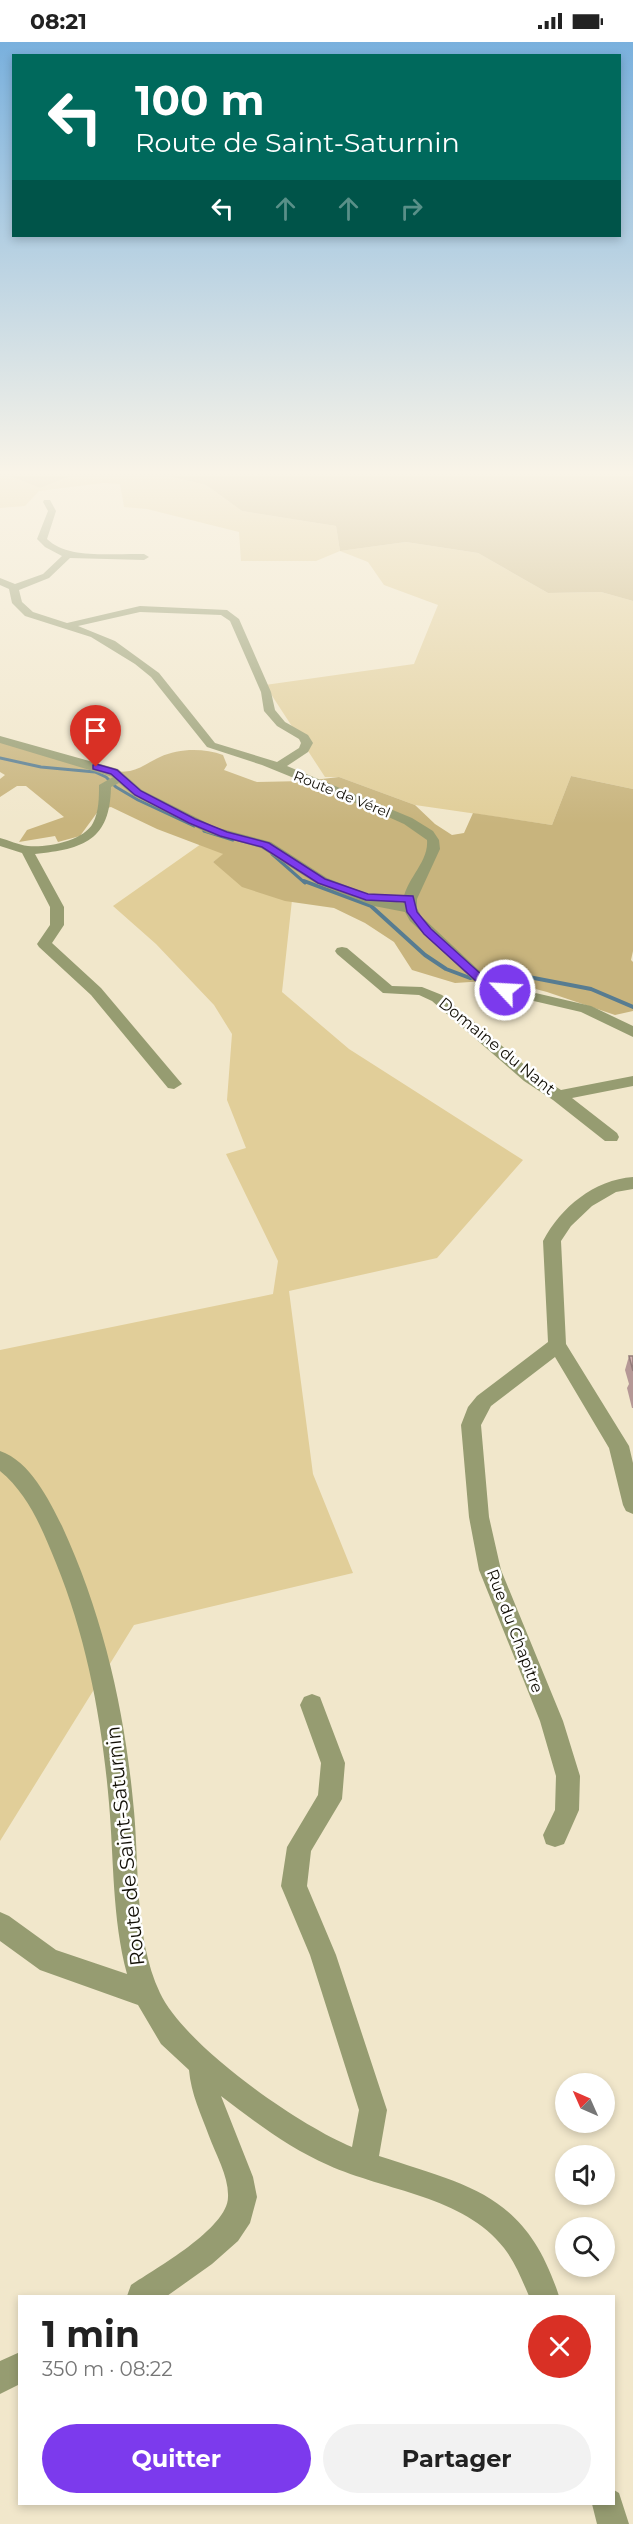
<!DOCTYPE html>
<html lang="fr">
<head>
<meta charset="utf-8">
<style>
  body { margin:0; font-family:Montserrat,sans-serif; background:#f2f2f2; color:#222; height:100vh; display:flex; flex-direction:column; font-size:22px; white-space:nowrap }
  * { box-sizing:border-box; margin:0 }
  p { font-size:20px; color:#767676 }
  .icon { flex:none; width:33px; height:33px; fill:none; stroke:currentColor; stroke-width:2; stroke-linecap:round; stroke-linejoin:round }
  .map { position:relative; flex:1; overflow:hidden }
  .sheet { position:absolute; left:18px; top:2253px; width:597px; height:210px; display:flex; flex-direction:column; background:#fff; border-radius:0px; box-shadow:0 3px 9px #0003 }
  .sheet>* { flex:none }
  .top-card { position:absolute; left:12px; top:12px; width:609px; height:183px; border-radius:0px; box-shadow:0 3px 9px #0003; background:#00695c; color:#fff; overflow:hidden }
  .needle { width:39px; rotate:315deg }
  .fabs { position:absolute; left:555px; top:2031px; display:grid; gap:12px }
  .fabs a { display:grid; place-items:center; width:60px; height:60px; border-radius:50%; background:#fff; box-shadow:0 3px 9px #0003; font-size:30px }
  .pin { position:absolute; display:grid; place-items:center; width:51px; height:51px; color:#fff; margin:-62px -26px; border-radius:50% 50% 50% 0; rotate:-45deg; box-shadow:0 0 6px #0007 }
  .pin .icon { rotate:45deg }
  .me { position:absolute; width:66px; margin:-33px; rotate:295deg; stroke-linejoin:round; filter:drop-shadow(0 0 4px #0008) }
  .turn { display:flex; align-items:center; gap:21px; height:126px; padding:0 24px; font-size:27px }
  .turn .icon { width:78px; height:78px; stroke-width:2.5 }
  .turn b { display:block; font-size:42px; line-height:51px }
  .lanes { display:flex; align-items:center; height:57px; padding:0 24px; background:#0003; justify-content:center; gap:30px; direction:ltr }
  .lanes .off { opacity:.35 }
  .round { display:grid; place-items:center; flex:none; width:63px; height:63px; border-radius:32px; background:#f2f2f2 }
  .head { display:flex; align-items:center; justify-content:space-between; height:102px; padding:0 24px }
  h1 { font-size:36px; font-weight:700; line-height:45px }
  .cta { display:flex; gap:12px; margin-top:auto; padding:12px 24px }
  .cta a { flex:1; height:69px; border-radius:36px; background:#7c3aed; color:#fff; font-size:24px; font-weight:700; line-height:69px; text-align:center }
  .cta a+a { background:#f2f2f2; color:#222 }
  .status { display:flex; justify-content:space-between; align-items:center; height:42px; padding:0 30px; background:#fff; direction:ltr }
  .status svg { height:16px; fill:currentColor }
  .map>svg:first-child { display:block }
</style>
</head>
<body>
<div class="status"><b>08:21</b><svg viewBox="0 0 49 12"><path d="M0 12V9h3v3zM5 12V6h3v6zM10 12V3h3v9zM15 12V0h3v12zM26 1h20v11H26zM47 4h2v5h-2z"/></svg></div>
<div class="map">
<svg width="633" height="2482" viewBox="0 0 633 2482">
  <rect width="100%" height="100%" fill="#f1e7cb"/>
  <path fill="#e1ce99" d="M 0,434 L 10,434 L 40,446 L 71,434 L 168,434 L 206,443 L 242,469 L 336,484 L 340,509 L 406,500 L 478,511 L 548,551 L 601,550 L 633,559 L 633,747 L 571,734 L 552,783 L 415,763 L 339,735 L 325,735 L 265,643 L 414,622 L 438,563 L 384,543 L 368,520 L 340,509 L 316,519 L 241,519 L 239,490 L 147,467 L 124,465 L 120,442 L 103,441 L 39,449 L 25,464 L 0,466 Z
    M 201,802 L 224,812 L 213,820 L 292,858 L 282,950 L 349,1007 L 523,1118 L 437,1216 L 289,1249 L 313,1432 L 353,1531 L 134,1583 L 0,1799 L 0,1308 L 273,1252 L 278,1219 L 226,1112 L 246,1106 L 227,1058 L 232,992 L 214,963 L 156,902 L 113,864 Z"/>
  <path fill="#c8b47d" d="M 10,434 L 71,434 L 40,446 Z
    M 168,434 L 633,434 L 633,559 L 601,550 L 548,551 L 478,511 L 406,500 L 340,509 L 336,484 L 242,469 L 206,443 Z
    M 0,700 C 34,709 97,734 130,729 C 140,727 151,719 160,715 C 179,706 204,706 223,713 L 227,723 L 224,728 L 257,740 L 305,739 L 339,735 L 415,763 L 435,782 L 452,793 L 464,791 L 473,771 L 552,783 L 571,734 L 633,747 L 633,909 L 631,918 L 633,920 L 633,969 L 615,973 L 547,950 L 501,938 L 455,941 L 412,928 L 394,900 L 365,881 L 334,866 L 285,859 L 242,845 L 213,820 L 223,812 L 157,787 L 111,765 L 99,768 L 80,794 L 58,800 L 55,794 L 19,800 L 27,788 L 64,775 L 26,744 L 17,744 L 0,755 L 0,737 L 5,733 L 0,730 Z"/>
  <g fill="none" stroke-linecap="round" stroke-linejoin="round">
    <path stroke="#577c91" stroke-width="3" d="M 0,716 L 41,725 L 95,730 L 106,735 L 116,745 L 138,758 L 194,784
      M 204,789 L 233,798
      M 272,812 L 305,841"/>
    <path stroke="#577c91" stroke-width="4" d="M 304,839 L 371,864 L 425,913 L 446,927 L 470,936 L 492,928 L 591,947 L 633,965"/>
    <path fill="#969c71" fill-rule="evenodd" d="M 44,458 L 50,458 L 56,469 L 47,497 C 68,518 115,511 144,512 L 149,515 L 144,518 L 70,516 L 49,536 L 19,548 L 22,560 L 33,570 L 67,581 L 140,564 L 227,568 L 239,577 L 271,650 L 275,668 L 285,680 L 308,693 L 313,701 L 308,710 L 287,724 L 412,776 L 433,789 L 439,798 L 440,807 L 417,857 L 417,866 L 421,874 L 484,933 L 510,945 L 591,964 L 633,984 L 633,995 L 581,970 L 500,951 L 474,939 L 410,879 L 405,870 L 374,864 L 317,842 L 261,806 L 207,791 L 134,754 L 119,741 L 111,745 C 110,798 84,807 35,812 L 64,865 L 64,883 L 52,901 L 101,946 L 182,1042 L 174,1047 L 168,1046 L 91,953 L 39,905 L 37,902 L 50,883 L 50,865 L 22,811 L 0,804 L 0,796 C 9,798 18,803 28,804 C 46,806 84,799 93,781 C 99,770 99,755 99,743 L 113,735 L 0,701 L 0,694 L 118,727 L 142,748 L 215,785 L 271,800 L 327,836 L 383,858 L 403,861 C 404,838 429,821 427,798 L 404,782 L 375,769 L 262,723 L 207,705 L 151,635 L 135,622 L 91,595 L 25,574 L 12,561 L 9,547 L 0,543 L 0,536 L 15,542 L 43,532 L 62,514 L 45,505 L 37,497 L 48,469 L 43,460 ZM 140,570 L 221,573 L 230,579 L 261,650 L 264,669 L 277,684 L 299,697 L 301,701 L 299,706 L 277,720 L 215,701 L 159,631 L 115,599 L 78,584 Z
      M 342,905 L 347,906 L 392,944 L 422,945 L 442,953 L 534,1031 L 561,1048 L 633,1034 L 633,1044 L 572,1056 L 617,1091 L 619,1095 L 617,1099 L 605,1099 L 553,1058 L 524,1039 L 432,959 L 419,953 L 383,951 L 337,912 L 335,909 L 337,906 Z
      M 633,1135 L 633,1147 L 616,1150 L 592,1164 L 571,1184 L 561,1199 L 566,1302 L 629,1404 L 633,1421 L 633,1472 L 626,1469 L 623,1463 L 609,1406 L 555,1315 L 491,1364 L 481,1383 L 489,1475 L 501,1528 L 563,1679 L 580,1734 L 579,1768 L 564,1802 L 555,1805 L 546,1802 L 543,1793 L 555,1768 L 556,1734 L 540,1679 L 479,1528 L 469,1475 L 461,1383 L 468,1365 L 477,1354 L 548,1300 L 543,1199 C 561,1165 594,1138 633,1135 Z
      M 0,1409 C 30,1419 49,1458 62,1484 C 102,1571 124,1664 133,1759 C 140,1821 133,1893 160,1951 C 185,2004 298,2083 352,2105 L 359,2068 L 310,1913 L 281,1844 L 287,1805 L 318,1753 L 321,1721 L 300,1663 L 304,1655 L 312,1652 L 320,1655 L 345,1721 L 342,1757 L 311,1809 L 307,1844 L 336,1913 L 387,2068 L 379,2114 C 470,2144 526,2152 559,2254 L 529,2254 C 522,2238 515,2220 504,2206 C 464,2154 385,2149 328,2123 C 289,2106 255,2080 221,2054 L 253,2135 L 257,2155 L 250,2181 L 238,2199 L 212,2222 L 167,2254 L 127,2254 L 131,2243 C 155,2227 228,2186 228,2155 C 229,2135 216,2113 209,2094 C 201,2072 191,2052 189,2028 L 161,2002 L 138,1963 L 40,1928 L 0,1899 L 0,1870 L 9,1874 L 56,1908 L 127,1932 C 112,1876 114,1818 109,1761 C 102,1679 87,1597 56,1521 C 42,1487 29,1453 0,1429 Z
      M 20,2310 L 20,2342 L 0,2352 L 0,2319 Z
      M 614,2448 L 619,2451 L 629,2482 L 597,2482 L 592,2462 L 614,2462 Z"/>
  </g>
  <path fill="#b59896" d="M 629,1314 L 633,1314 L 633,1366 L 632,1366 L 627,1346 L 629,1342 L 625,1328 Z"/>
  <path fill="#d2b1af" stroke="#937c7a" stroke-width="1.5" d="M 629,1314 L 633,1314 L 633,1329 Z"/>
  <linearGradient id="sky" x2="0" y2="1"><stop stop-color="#79b0dd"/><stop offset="0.55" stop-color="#f9f4e8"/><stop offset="1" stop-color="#f9f4e8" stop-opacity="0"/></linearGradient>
  <rect width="633" height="782" fill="url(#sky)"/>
  <path fill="#7c3aed" stroke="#51269a" stroke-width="1.5" d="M 96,722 L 117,728 L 141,749 L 195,777 L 227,790 L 269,801 L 325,837 L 368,852 L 413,854 L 417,870 L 431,887 L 483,934 L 510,948 L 505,951 L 501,950 L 475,938 L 424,892 L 407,870 L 405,860 L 366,858 L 318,841 L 262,805 L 220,794 L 189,781 L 135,753 L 111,732 L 93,727 L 93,723 Z"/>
  <g text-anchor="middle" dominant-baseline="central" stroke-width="5" stroke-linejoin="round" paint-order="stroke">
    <g font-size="14" fill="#120f06" stroke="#fff">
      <text transform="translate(342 752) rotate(22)">Route de Vérel</text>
    </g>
    <g font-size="16" fill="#120f06" stroke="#fff">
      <text transform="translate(497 1004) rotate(39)">Domaine du Nant</text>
      <text transform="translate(515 1589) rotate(69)">Rue du Chapitre</text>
    </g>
    <g font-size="20" fill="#120f06" stroke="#fff">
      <text transform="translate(125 1804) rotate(-96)">Route de Saint-Saturnin</text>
    </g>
  </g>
</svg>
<div class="fabs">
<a><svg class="needle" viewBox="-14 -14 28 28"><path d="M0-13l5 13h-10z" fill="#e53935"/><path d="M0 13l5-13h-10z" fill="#767676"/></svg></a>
<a><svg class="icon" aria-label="sound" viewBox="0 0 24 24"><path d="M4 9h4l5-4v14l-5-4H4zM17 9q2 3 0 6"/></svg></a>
<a><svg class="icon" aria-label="search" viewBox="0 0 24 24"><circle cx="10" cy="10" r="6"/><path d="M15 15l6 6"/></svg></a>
</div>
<div class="pin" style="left:96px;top:725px;background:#d93025"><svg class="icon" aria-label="arrive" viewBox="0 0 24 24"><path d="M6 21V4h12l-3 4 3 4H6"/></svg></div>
<svg class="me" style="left:505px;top:948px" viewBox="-20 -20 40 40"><circle r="17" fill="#7c3aed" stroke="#fff" stroke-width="3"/><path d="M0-11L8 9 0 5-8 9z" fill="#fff"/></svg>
<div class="top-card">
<div class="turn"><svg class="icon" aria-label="left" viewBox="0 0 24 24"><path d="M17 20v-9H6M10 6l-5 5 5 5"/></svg><div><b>100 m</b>Route de Saint-Saturnin</div></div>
<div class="lanes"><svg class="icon" aria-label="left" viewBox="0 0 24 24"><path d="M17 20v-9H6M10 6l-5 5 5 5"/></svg><svg class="icon off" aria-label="ahead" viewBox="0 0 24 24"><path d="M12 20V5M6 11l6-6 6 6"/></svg><svg class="icon off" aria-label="ahead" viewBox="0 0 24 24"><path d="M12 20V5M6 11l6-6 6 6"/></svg><svg class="icon off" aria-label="right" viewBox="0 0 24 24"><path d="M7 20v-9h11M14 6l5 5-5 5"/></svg></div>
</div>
<section class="sheet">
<div class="head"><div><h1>1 min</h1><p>350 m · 08:22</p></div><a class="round" style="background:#d93025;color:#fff"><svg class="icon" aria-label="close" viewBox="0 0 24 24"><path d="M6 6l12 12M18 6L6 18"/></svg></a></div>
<div class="cta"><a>Quitter</a><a>Partager</a></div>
</section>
</div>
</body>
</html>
